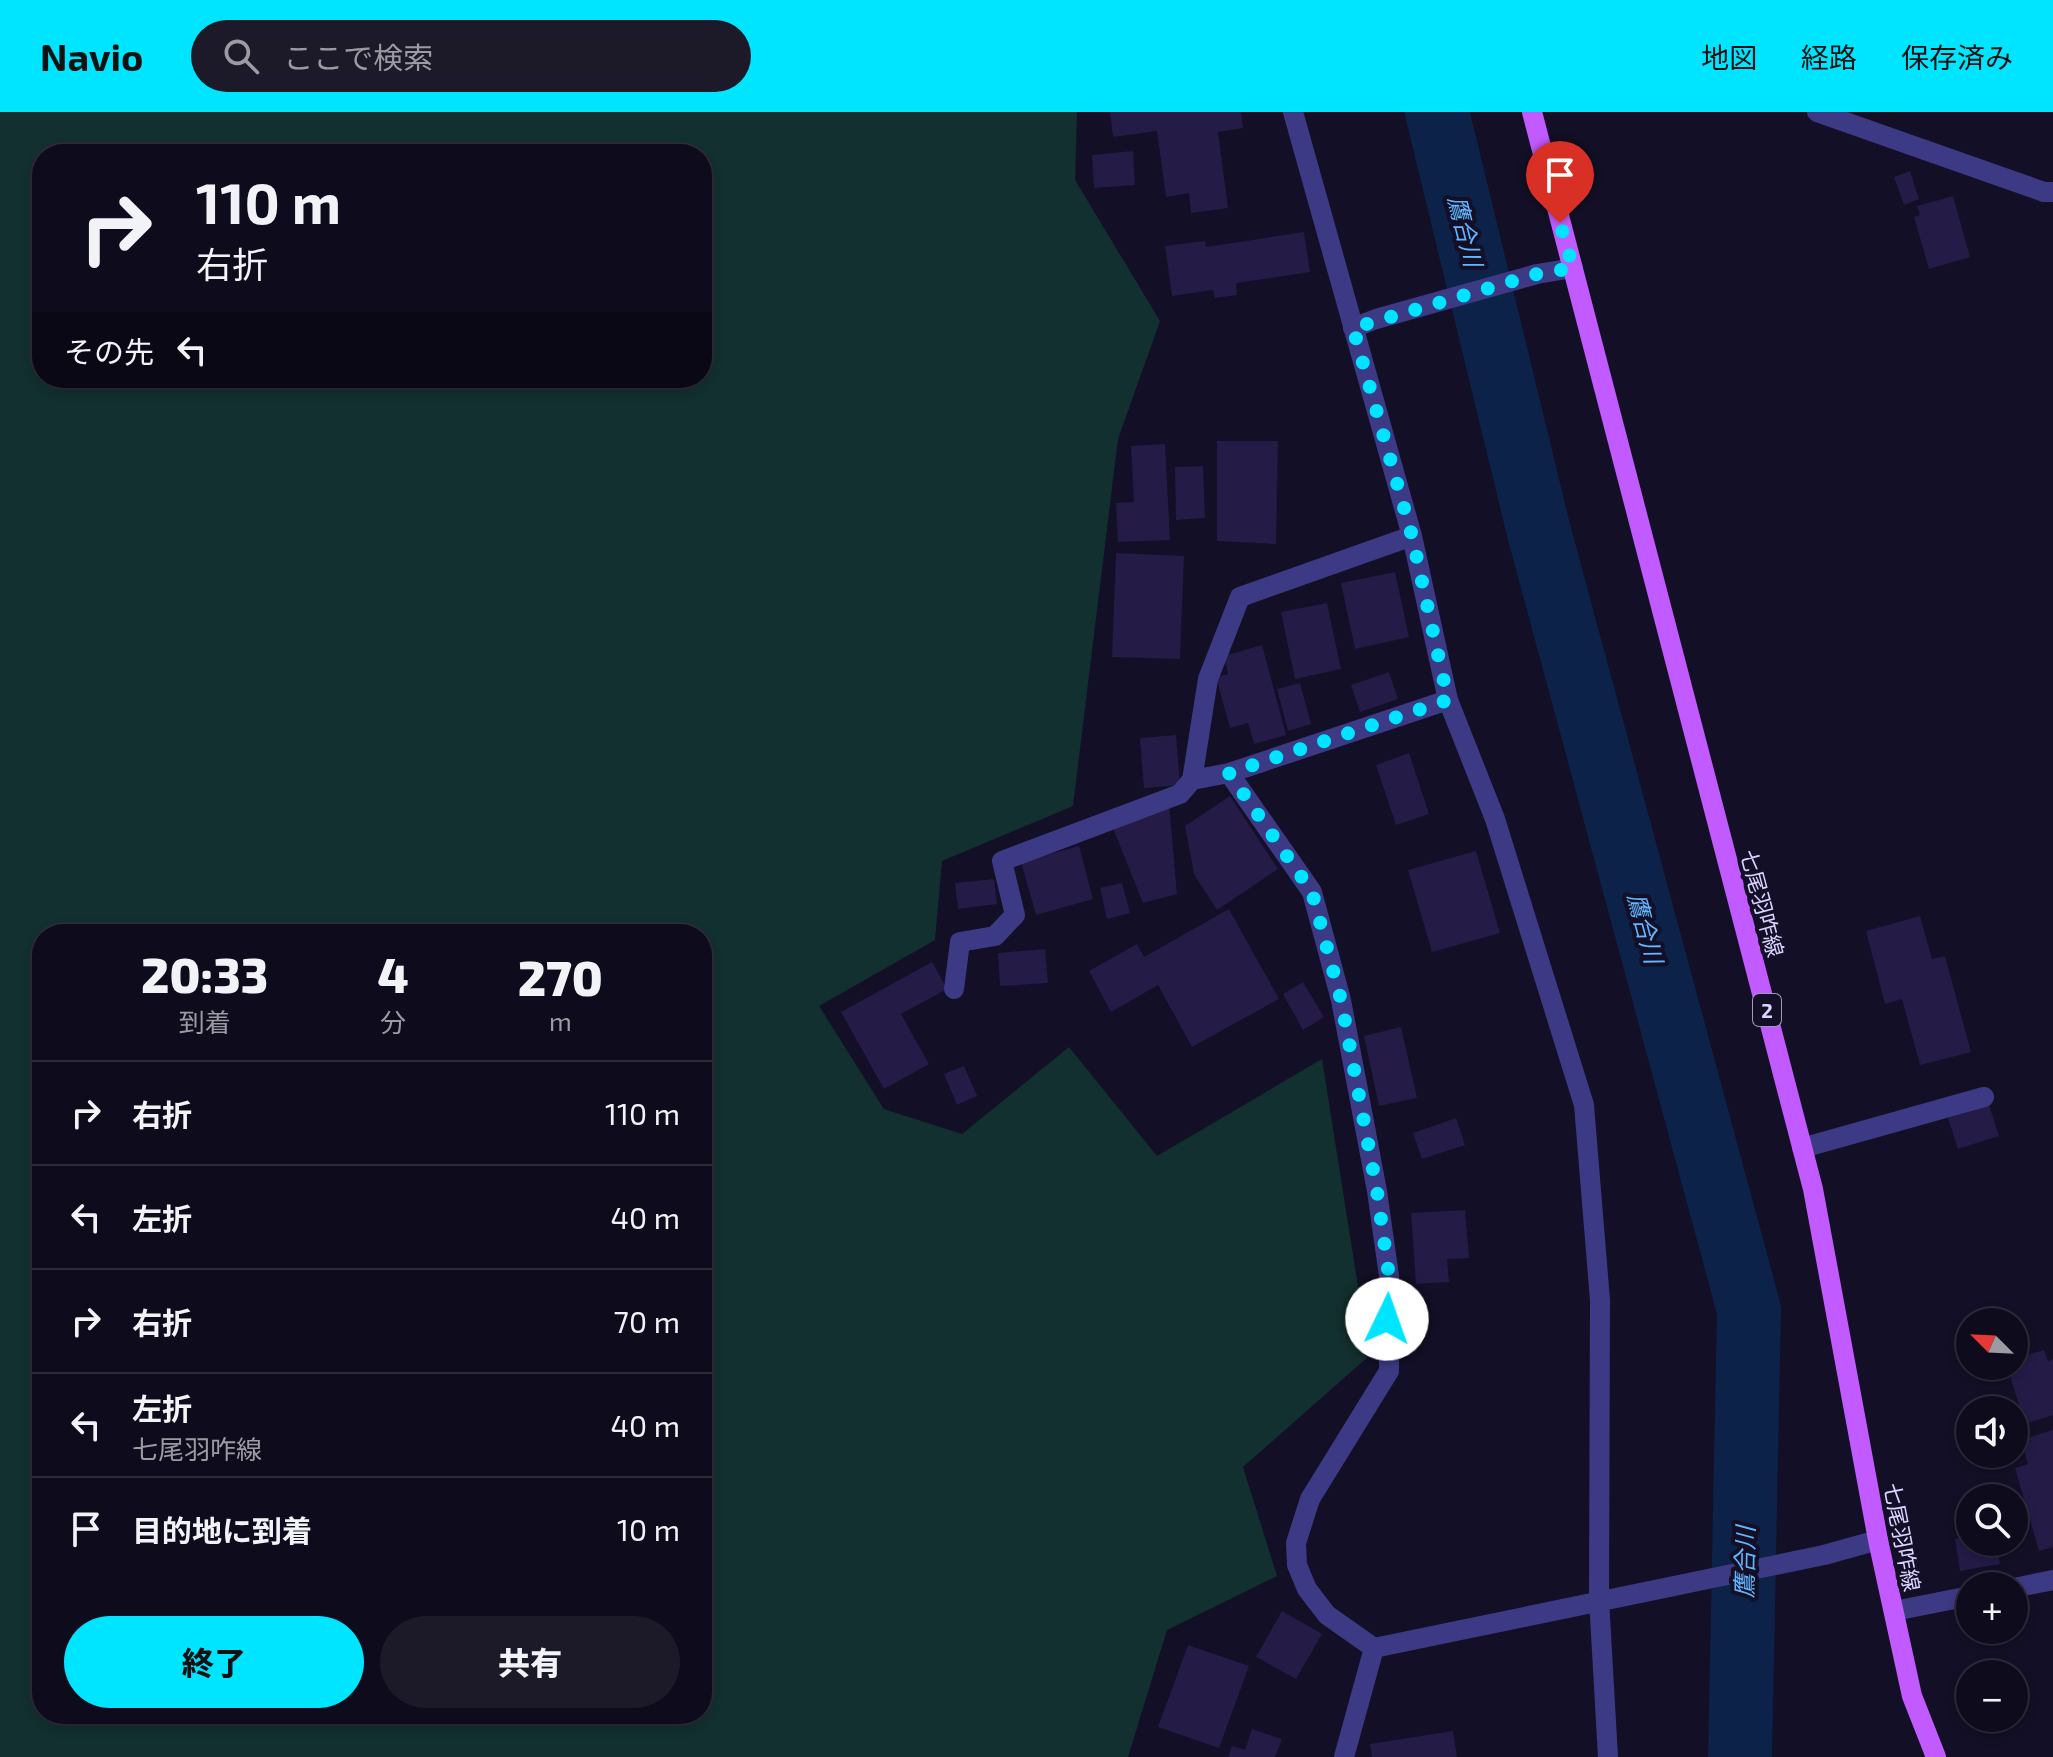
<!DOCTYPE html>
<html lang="ja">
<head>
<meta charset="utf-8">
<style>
  body { margin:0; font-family:"Exo 2","Noto Sans JP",sans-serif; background:#1c1929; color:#f1f3f6; height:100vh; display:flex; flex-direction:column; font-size:30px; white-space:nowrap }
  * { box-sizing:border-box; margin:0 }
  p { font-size:26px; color:#9b9ba3 }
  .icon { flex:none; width:44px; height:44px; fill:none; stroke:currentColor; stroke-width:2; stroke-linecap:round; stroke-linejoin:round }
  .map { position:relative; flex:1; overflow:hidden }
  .panel { position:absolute; left:32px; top:812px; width:680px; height:800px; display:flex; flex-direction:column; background:#0e0b1c; border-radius:32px; box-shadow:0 4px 12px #0003,0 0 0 2px #2e2b3b }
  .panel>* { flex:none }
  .top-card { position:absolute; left:32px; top:32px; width:680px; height:244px; border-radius:32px; box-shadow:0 4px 12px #0003,0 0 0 2px #2e2b3b; background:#0e0b1c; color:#f1f3f6; overflow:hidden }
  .needle { width:52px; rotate:294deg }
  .buttons { position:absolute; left:1956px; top:1196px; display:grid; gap:16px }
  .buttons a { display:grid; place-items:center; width:72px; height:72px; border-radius:50%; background:#0e0b1c; box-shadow:0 4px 12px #0003,0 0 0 2px #2e2b3b; font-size:40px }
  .pin { position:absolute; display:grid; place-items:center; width:68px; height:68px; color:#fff; margin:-82px -34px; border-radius:50% 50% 50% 0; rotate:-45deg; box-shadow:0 0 8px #0007 }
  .pin .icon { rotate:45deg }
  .me { position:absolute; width:88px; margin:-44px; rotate:3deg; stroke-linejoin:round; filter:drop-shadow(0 0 6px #0008) }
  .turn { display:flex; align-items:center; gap:28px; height:168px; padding:0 32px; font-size:36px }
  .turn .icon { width:104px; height:104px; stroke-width:2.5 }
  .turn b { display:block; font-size:56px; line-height:68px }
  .then { display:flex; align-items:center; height:76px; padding:0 32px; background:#0003; gap:16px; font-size:30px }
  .eta { display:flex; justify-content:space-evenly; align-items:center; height:136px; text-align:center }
  .eta b { font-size:48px; font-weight:800; line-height:56px }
  .action { display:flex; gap:16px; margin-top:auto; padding:16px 32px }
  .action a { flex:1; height:92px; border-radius:48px; background:#00e5ff; color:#111; font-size:32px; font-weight:800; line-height:92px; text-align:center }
  .action a+a { background:#1c1929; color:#f1f3f6 }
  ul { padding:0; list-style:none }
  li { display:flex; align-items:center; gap:24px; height:104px; padding:0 32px; border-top:2px solid #2e2b3b }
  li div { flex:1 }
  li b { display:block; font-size:30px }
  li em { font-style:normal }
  header { display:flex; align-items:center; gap:48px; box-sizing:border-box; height:112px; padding:0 40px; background:#00e5ff; color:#111 }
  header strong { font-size:38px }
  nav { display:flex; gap:44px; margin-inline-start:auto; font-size:28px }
  .search { width:560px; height:72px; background:#1c1929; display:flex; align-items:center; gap:20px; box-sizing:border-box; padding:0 28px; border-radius:44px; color:#9b9ba3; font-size:30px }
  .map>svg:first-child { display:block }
</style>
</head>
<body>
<header>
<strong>Navio</strong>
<div class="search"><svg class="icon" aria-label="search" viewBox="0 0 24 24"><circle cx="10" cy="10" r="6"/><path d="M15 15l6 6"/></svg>ここで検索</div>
<nav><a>地図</a><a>経路</a><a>保存済み</a></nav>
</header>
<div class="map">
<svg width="2053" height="1645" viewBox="0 0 2053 1645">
  <rect width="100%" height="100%" fill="#130f26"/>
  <path fill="#12302f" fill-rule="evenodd" d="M 0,0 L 1077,0 L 1075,68 L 1160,209 L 1118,327 L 1073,694 L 942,749 L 935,828 L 819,894 L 884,997 L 962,1022 L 1069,935 L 1157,1044 L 1322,947 L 1369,1244 L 1243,1355 L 1277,1464 L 1167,1518 L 1128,1645 L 0,1645 ZM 42,42 L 702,42 L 702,266 L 42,266 ZM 42,822 L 702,822 L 702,1602 L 42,1602 Z"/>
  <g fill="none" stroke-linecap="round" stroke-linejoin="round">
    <path stroke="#0c2248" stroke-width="64" d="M 1437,0 L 1539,420 L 1749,1198 L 1740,1645"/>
  </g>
  <path fill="#241b47" d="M 1110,0 L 1241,0 L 1243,16 L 1218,20 L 1228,96 L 1191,101 L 1189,81 L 1166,85 L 1157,19 L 1113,25 Z
    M 1133,39 L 1135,73 L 1094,76 L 1092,43 Z
    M 1910,59 L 1919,87 L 1904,93 L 1894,65 Z
    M 1953,84 L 1970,145 L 1929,157 L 1914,105 L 1920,103 L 1917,94 Z
    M 1304,120 L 1310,160 L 1236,171 L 1237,183 L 1215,186 L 1213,178 L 1172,184 L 1165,134 L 1205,129 L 1206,135 Z
    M 1217,329 L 1278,329 L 1276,432 L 1217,429 Z
    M 1165,332 L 1170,428 L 1118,430 L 1116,391 L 1134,390 L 1131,334 Z
    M 1203,354 L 1205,406 L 1176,408 L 1175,355 Z
    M 1116,441 L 1184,444 L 1180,547 L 1112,545 Z
    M 1395,460 L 1409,525 L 1355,537 L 1341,471 Z
    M 1327,491 L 1341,557 L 1295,567 L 1281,500 Z
    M 1262,533 L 1286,623 L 1254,632 L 1248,611 L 1230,616 L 1216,565 L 1228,562 L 1224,544 Z
    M 1389,560 L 1398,587 L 1360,600 L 1351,573 Z
    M 1300,571 L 1311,612 L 1288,619 L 1277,577 Z
    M 1176,623 L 1180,673 L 1144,676 L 1140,626 Z
    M 1409,641 L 1429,702 L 1396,713 L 1376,653 Z
    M 1230,684 L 1278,757 L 1217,798 L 1194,762 L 1185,714 Z
    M 1169,691 L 1177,782 L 1143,791 L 1113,716 Z
    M 1079,734 L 1093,787 L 1036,803 L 1021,750 Z
    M 1476,739 L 1500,821 L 1432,840 L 1408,758 Z
    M 994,767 L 997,792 L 958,797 L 955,771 Z
    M 1122,771 L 1130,801 L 1107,807 L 1100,776 Z
    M 1229,797 L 1279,887 L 1192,935 L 1158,873 L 1111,900 L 1089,859 L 1137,832 L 1144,845 Z
    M 1920,804 L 1932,847 L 1945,844 L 1971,940 L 1920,953 L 1902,887 L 1885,892 L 1866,819 Z
    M 1045,837 L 1048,871 L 1000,874 L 998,841 Z
    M 932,850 L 947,877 L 901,902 L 929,952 L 884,977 L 841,900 Z
    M 1303,870 L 1324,905 L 1303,918 L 1283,882 Z
    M 1401,915 L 1417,986 L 1379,994 L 1364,924 Z
    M 964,954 L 977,984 L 957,993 L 944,962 Z
    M 1989,993 L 1999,1024 L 1958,1037 L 1948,1006 Z
    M 1456,1006 L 1465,1033 L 1422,1047 L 1413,1021 Z
    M 1465,1098 L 1469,1146 L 1447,1147 L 1449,1170 L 1416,1172 L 1411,1101 Z
    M 2044,1238 L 2048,1249 L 2053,1247 L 2053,1303 L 2025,1312 L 2007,1254 L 2014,1254 L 2014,1247 Z
    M 2053,1318 L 2053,1435 L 2039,1439 L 2015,1356 L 2028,1352 L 2021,1328 Z
    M 1970,1424 L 1970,1430 L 1996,1430 L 2000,1452 L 1960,1459 L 1955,1427 Z
    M 1282,1499 L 1322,1522 L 1296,1567 L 1256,1545 Z
    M 1188,1533 L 1249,1554 L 1219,1636 L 1158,1615 Z
    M 1252,1617 L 1282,1627 L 1275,1645 L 1228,1645 L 1232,1634 L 1245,1638 Z
    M 1453,1619 L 1457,1645 L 1372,1645 L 1370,1632 Z"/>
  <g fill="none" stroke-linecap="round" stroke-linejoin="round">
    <path stroke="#3d3a85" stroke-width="20" d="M 1293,0 L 1412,424 L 1448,588 L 1229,661 L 1312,780 L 1341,888 L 1377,1079 L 1389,1164 L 1389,1259 L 1310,1387 L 1296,1431 L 1297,1453 L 1307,1477 L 1327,1503 L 1374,1536 L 1824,1443 L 1878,1428
      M 1817,0 L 2044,80 L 2053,80
      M 1353,216 L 1376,207 L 1537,162 L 1573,156
      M 1448,588 L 1495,707 L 1584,993 L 1600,1188 L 1599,1487 L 1608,1645
      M 1229,661 L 1192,668 L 1208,567 L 1240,485 L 1412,424
      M 954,877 L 960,830 L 995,824 L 1015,803 L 1002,749 L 1180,682 L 1192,668
      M 1802,1036 L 1984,985
      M 2014,1476 L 2053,1468
      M 1894,1499 L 1970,1484
      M 1344,1645 L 1374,1536"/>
    <path stroke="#c25bff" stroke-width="20" d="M 1532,0 L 1813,1077 L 1878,1428 L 1912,1584 L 1936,1645"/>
  </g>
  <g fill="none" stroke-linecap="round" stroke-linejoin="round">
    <path stroke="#00e5ff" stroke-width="14" stroke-dasharray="0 25.2" d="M 1387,1207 L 1389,1164 L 1377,1079 L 1341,888 L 1312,780 L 1229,661 L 1448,588 L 1412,424 L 1353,216 L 1537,162 L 1573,156 L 1560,111"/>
  </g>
  <g text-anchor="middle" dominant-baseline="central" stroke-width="8" stroke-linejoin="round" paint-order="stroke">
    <rect fill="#130f26" stroke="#9e99be" stroke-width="2" x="1753" y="882" width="28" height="32" rx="6"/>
    <g font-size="20" font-weight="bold" fill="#d9d4ff">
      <text x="1767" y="898">2</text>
    </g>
    <g font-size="22" fill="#d9d4ff" stroke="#130f26">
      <text transform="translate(1763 791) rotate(75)">七尾羽咋線</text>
      <text transform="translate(1903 1425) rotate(79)">七尾羽咋線</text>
    </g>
    <g font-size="24" font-style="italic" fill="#62b6ff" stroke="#130f26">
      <text transform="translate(1466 119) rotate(76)">鷹合川</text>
      <text transform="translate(1646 816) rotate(75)">鷹合川</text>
      <text transform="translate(1744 1450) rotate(-89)">鷹合川</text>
    </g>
  </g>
</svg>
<div class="buttons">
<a><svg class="needle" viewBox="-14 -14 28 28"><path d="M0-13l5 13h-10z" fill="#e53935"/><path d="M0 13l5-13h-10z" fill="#9b9ba3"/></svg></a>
<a><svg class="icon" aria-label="sound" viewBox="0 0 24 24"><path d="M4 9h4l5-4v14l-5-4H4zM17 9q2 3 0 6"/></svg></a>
<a><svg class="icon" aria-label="search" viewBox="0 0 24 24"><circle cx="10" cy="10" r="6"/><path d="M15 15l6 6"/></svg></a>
<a>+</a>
<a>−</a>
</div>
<div class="pin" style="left:1560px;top:111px;background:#d93025"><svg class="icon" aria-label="arrive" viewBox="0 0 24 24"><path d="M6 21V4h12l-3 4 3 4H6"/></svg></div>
<svg class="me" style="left:1387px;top:1207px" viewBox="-20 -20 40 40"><circle r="19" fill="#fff"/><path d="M0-13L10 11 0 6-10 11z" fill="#00e5ff"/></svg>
<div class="top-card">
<div class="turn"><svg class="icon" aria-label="right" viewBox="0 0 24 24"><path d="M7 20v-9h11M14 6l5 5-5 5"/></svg><div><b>110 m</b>右折</div></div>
<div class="then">その先<svg class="icon" aria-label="left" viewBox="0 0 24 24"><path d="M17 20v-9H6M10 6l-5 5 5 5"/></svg></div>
</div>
<section class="panel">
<div class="eta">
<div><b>20:33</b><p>到着</p></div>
<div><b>4</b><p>分</p></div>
<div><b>270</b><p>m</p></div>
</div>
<ul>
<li><svg class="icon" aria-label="right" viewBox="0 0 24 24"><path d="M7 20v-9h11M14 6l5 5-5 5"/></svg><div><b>右折</b></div><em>110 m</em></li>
<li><svg class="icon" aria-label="left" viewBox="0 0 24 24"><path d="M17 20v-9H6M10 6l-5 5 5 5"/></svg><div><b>左折</b></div><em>40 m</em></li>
<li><svg class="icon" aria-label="right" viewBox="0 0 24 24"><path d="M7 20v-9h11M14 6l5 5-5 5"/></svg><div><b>右折</b></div><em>70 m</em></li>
<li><svg class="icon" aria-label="left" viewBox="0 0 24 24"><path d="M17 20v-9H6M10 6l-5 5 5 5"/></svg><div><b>左折</b><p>七尾羽咋線</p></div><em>40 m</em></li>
<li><svg class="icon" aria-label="arrive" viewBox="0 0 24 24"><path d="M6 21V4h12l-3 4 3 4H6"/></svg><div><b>目的地に到着</b></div><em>10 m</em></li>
</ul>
<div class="action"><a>終了</a><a>共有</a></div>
</section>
</div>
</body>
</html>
